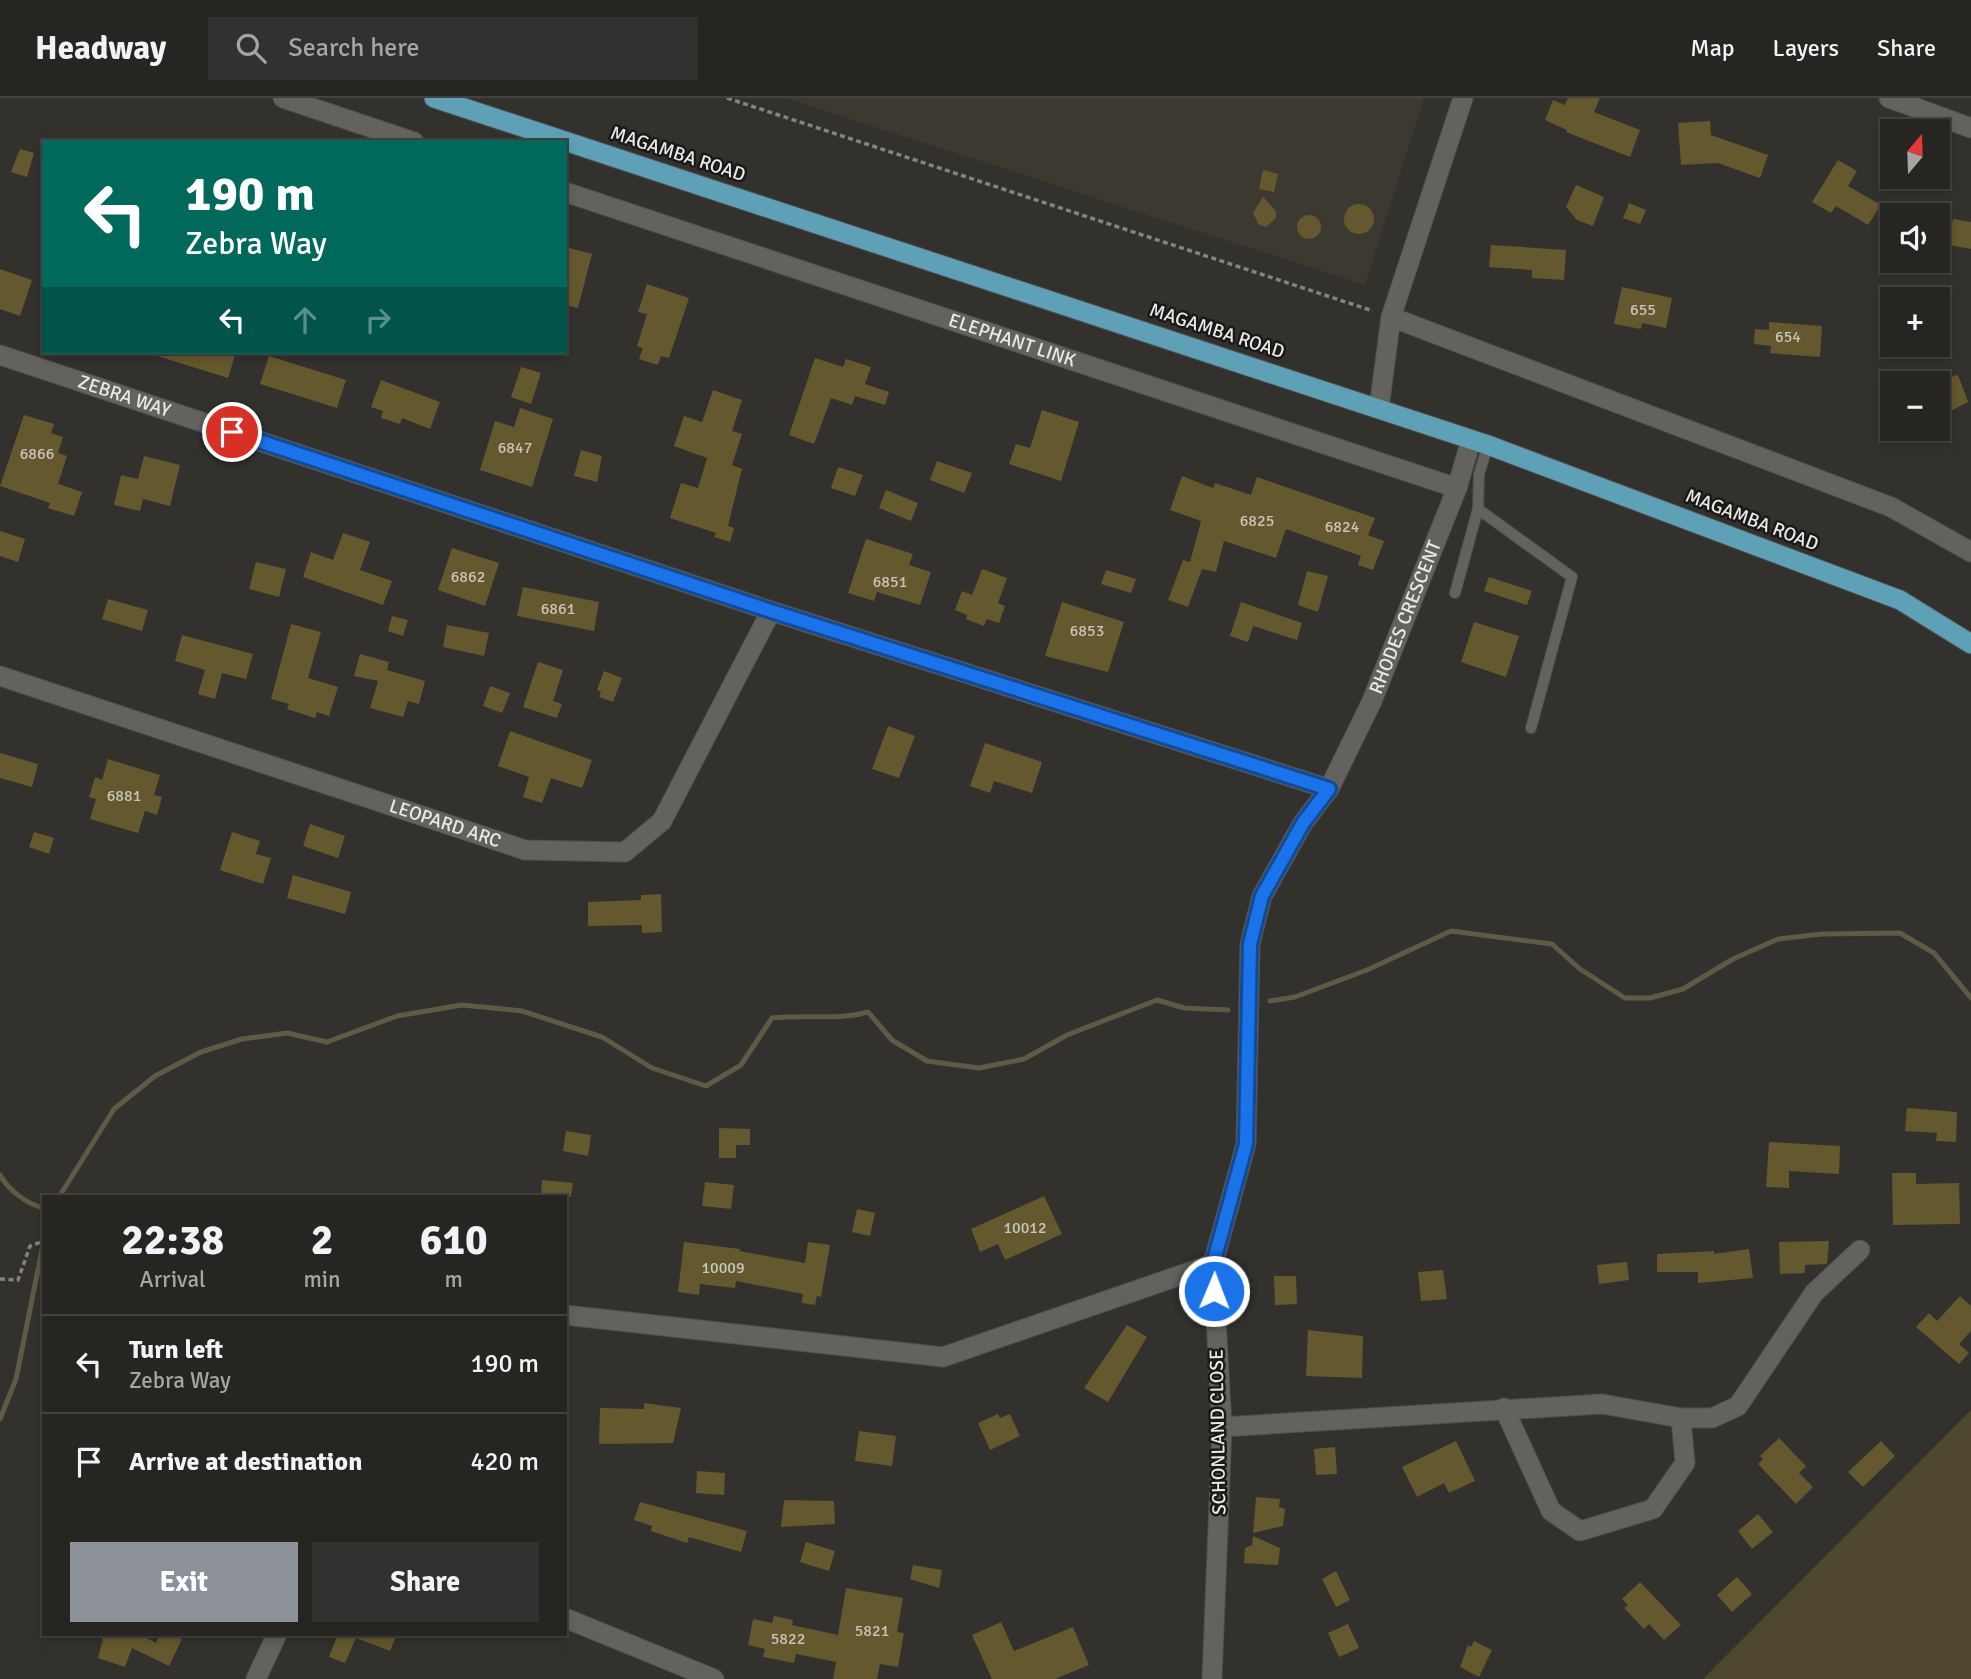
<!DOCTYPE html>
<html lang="en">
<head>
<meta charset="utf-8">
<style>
  body { margin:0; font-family:Signika,sans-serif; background:#32312f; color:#f1f3f6; height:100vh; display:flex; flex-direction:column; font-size:26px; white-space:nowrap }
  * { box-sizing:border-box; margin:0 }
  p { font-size:23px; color:#a4a5a5 }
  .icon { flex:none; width:38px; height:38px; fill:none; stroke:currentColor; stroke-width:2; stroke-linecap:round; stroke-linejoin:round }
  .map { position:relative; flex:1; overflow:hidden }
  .sheet { position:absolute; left:42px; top:1097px; width:525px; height:441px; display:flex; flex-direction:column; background:#262522; border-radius:0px; box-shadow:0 4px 10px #0003,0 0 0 2px #424240 }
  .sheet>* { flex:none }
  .banner { position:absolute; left:42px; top:42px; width:525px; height:214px; border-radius:0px; box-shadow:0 4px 10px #0003,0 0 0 2px #424240; background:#00695c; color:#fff; overflow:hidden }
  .needle { width:46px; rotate:19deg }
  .tools { position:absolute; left:1880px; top:21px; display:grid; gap:14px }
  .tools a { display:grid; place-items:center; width:70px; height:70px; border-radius:0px; background:#262522; box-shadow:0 4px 10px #0003,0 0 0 2px #424240; font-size:35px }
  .pin { position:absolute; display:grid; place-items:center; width:60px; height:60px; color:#fff; margin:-30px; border:4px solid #fff; border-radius:50%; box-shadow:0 2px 7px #0007 }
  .me { position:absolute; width:77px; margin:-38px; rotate:1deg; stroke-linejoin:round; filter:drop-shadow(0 0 5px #0008) }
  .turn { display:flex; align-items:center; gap:24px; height:147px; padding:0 28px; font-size:32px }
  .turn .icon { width:91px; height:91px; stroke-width:2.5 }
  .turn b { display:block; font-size:49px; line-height:60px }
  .lanes { display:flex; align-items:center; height:66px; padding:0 28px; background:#0003; justify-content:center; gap:35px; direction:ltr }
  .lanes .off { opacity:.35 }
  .eta { display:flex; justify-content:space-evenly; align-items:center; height:119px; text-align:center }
  .eta b { font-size:42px; font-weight:700; line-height:49px }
  .button { display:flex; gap:14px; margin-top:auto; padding:14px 28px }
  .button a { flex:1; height:80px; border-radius:0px; background:#8c9099; color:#fff; font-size:28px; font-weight:700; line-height:80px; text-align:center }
  .button a+a { background:#32312f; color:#f1f3f6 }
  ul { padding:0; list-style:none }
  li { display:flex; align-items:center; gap:21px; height:98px; padding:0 28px; border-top:2px solid #424240 }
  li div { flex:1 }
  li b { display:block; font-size:26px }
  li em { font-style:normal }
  header { display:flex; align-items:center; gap:42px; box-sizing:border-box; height:98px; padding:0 35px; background:#262522; border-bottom:2px solid #424240 }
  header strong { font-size:33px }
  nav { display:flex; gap:38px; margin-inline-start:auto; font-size:24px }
  .search { width:490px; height:63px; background:#32312f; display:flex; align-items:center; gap:18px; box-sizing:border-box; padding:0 24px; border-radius:0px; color:#a4a5a5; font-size:26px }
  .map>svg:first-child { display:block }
</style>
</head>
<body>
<header>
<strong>Headway</strong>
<div class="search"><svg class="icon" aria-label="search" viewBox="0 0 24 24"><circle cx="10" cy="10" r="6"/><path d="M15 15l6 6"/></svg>Search here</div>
<nav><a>Map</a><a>Layers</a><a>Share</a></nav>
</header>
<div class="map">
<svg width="1971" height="1581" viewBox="0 0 1971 1581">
  <rect width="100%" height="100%" fill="#32312e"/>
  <path fill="#3c3a30" d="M 785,0 L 1424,0 L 1365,187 Z"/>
  <path fill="#4f482e" d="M 1971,1312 L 1971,1581 L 1703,1581 Z"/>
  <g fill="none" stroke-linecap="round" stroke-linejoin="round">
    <path stroke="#5f5a45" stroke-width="5" d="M 1270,903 L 1295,899 L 1367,872 L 1451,833 L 1552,846 L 1580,871 L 1625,900 L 1650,900 L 1683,891 L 1733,861 L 1778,841 L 1822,836 L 1900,835 L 1934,855 L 1971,900
      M 0,1077 C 9,1092 26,1106 44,1110
      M 59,1099 L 114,1011 L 155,978 L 201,954 L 242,941 L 287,935 L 327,944 L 397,918 L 462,907 L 522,913 L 602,939 L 652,970 L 706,988 L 741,967 L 772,920 C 804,916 837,923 868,914 L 892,942 L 927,963 L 979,970 L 1024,961 L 1067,937 L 1157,902 L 1184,910 L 1228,912
      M 0,1321 L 16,1281 L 44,1142"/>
  </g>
  <path fill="#64582e" d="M 1568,0 L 1600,0 L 1594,14 L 1640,32 L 1630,59 L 1566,34 L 1567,32 L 1545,22 L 1553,2 L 1565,7 Z
    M 1710,23 L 1711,37 L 1768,57 L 1760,80 L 1718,65 L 1681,67 L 1678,25 Z
    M 20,51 L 34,55 L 27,79 L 11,74 Z
    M 1838,62 L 1857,73 L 1848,88 L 1881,107 L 1868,127 L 1836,108 L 1831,115 L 1812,104 Z
    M 1263,72 L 1278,76 L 1274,94 L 1259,91 Z
    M 1576,87 L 1604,99 L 1593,128 L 1577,122 L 1566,109 Z
    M 1263,99 L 1276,113 L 1276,120 L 1266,129 L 1259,127 L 1253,115 Z
    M 1629,105 L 1646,112 L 1640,126 L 1623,120 Z
    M1344 121a15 15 0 1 1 30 0a15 15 0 1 1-30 0Z
    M1297 129a12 12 0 1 1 24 0a12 12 0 1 1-24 0Z
    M 1953,121 L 1971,124 L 1971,151 L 1949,147 Z
    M 1491,147 L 1566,152 L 1564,182 L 1532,180 L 1532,172 L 1489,169 Z
    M 565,149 L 592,156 L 578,210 L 565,207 Z
    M 0,171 L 32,182 L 20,218 L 0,211 Z
    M 647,186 L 689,200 L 669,260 L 661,258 L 658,267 L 639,261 L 643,250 L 637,248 L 647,216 L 638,214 Z
    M 1622,189 L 1672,200 L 1666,230 L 1642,225 L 1641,231 L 1614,226 Z
    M 1769,224 L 1822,228 L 1820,259 L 1770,255 L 1771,248 L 1754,246 L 1755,231 L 1769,232 Z
    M 154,254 L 236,254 L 228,280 L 154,257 Z
    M 269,258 L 346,282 L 337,310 L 260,286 Z
    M 815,260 L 843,269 L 846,261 L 871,269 L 865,286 L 889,294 L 885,307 L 855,298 L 852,307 L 831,300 L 814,346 L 789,337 Z
    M 521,269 L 541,275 L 531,306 L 511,299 Z
    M 1958,277 L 1968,304 L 1937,320 L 1937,282 Z
    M 381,282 L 440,304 L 430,331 L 402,320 L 400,326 L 381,320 L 383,313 L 371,309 Z
    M 713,292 L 742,302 L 732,333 L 742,336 L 732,367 L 742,371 L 728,428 L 734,430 L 730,444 L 714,439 L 716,435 L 670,420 L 681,385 L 698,390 L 707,360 L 674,348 L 684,318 L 702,324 Z
    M 520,310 L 553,321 L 532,389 L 480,372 L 495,323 L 514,329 Z
    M 1042,312 L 1079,324 L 1061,383 L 1009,366 L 1016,346 L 1030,350 Z
    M 24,317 L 54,326 L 51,335 L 63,339 L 58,355 L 67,358 L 58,386 L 82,394 L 74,418 L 48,410 L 50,405 L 0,388 Z
    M 581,352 L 602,358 L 597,384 L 574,378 Z
    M 144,358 L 180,367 L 170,408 L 143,401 L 140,413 L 114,407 L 121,377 L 138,381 Z
    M 937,363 L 972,375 L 964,395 L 930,382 Z
    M 838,369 L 863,377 L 855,398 L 831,390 Z
    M 1182,378 L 1213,390 L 1215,385 L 1251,397 L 1257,379 L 1375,420 L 1368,437 L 1384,443 L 1373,472 L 1358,467 L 1361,458 L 1286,431 L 1276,460 L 1224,443 L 1216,474 L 1202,471 L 1188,509 L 1168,502 L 1183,462 L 1190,464 L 1201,423 L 1170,412 Z
    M 886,392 L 918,405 L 911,423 L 879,410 Z
    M 0,433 L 25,441 L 18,464 L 0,458 Z
    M 343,435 L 370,444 L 360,472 L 392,483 L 383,507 L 303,479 L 311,454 L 333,462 Z
    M 866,441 L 913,456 L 909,467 L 931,474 L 920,507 L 877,494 L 874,503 L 848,495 Z
    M 452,450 L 499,465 L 485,508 L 438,492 Z
    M 256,464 L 286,471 L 279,499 L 249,491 Z
    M 982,471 L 1007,480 L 998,505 L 1005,508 L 999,525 L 987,521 L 984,528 L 966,521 L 967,517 L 955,512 L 962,493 L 972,497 Z
    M 1106,472 L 1136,481 L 1131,495 L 1101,486 Z
    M 1307,473 L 1328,478 L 1318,514 L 1298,507 Z
    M 1489,479 L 1532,493 L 1527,507 L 1484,493 Z
    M 523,489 L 599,504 L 594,533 L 517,518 Z
    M 108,501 L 148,512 L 142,533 L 102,521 Z
    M 1062,504 L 1124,524 L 1108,574 L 1045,558 Z
    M 1241,504 L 1302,525 L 1297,542 L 1253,528 L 1248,544 L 1230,538 Z
    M 392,518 L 408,522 L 403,538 L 388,533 Z
    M 1474,524 L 1519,538 L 1506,579 L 1461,564 Z
    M 291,526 L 321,534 L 308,580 L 338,589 L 329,618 L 317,614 L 315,620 L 287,611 L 289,606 L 271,601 Z
    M 447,527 L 489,535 L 484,558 L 443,549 Z
    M 182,537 L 253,556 L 246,581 L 222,575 L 215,601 L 198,596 L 205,572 L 175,563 Z
    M 360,556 L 389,564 L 387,572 L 425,583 L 419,606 L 408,603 L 403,619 L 370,610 L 378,583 L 354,578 Z
    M 538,564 L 563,572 L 553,603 L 562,606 L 557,620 L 523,609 Z
    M 604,573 L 622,580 L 613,604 L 599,599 L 601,594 L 597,592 Z
    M 490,588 L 510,595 L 502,615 L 483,608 Z
    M 888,628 L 915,638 L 899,680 L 872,671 Z
    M 510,633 L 592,662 L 582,690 L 551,680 L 542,705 L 523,699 L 529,679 L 498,668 Z
    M 985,645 L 1042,664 L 1032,695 L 994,683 L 990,695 L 970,688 Z
    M 0,655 L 38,666 L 32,689 L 0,680 Z
    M 108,661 L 160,677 L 154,697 L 162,699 L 157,717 L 145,713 L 138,735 L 90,721 L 96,701 L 89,699 L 95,679 L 102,682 Z
    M 310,726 L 345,738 L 338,760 L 303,748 Z
    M 34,734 L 54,740 L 49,756 L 29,749 Z
    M 232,734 L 260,743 L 256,756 L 271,760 L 263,786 L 220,772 Z
    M 293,777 L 351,794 L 345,816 L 287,800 Z
    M 661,796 L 662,834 L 642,835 L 642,827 L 588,828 L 588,804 L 641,802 L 641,797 Z
    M 1907,1010 L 1957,1014 L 1956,1044 L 1936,1043 L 1937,1035 L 1905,1033 Z
    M 719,1030 L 750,1031 L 750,1047 L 736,1047 L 736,1060 L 719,1060 Z
    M 566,1033 L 591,1037 L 588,1058 L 563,1053 Z
    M 1769,1044 L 1840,1048 L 1839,1076 L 1789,1073 L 1789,1090 L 1766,1089 Z
    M 1892,1075 L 1916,1075 L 1916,1086 L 1959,1085 L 1960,1126 L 1893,1127 Z
    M 542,1082 L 573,1085 L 571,1099 L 541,1099 Z
    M 705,1084 L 734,1087 L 731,1111 L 702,1108 Z
    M 1044,1098 L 1062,1136 L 1005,1162 L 998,1146 L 980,1154 L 971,1131 Z
    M 857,1111 L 875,1115 L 870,1138 L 852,1134 Z
    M 1829,1143 L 1827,1166 L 1805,1167 L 1805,1175 L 1780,1176 L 1779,1144 Z
    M 684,1144 L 740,1151 L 739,1153 L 805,1165 L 808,1144 L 830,1147 L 821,1199 L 817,1198 L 815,1207 L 802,1205 L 803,1196 L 736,1183 L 735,1190 L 700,1186 L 699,1197 L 678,1194 Z
    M 1749,1151 L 1753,1180 L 1698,1185 L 1698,1174 L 1657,1174 L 1657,1156 L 1714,1153 L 1714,1156 Z
    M 1627,1164 L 1629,1182 L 1599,1186 L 1597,1167 Z
    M 1443,1172 L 1447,1201 L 1421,1203 L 1418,1174 Z
    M 1274,1178 L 1296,1178 L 1297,1206 L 1275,1207 Z
    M 1960,1198 L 1971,1208 L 1971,1233 L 1959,1246 L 1969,1255 L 1959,1266 L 1916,1229 L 1929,1215 L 1937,1223 Z
    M 1127,1227 L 1147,1239 L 1108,1304 L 1084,1290 Z
    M 1308,1232 L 1363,1238 L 1362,1280 L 1306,1278 Z
    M 644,1305 L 681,1310 L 673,1345 L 599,1346 L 600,1310 L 644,1311 Z
    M 998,1316 L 1000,1320 L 1010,1316 L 1020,1338 L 990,1352 L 978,1325 Z
    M 859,1333 L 896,1338 L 892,1368 L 855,1363 Z
    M 1779,1340 L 1806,1368 L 1799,1375 L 1813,1389 L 1796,1406 L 1758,1366 L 1763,1361 L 1760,1358 Z
    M 1456,1343 L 1475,1383 L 1449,1395 L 1444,1385 L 1417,1399 L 1402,1369 Z
    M 1881,1343 L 1895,1358 L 1863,1389 L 1848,1374 Z
    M 1335,1349 L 1337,1376 L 1316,1377 L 1314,1351 Z
    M 697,1373 L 725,1375 L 724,1397 L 696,1395 Z
    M 1256,1399 L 1280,1401 L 1279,1409 L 1285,1411 L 1283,1428 L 1253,1435 Z
    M 784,1402 L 834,1403 L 835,1426 L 781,1429 Z
    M 640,1404 L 747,1433 L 741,1454 L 689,1439 L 687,1445 L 651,1433 L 652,1428 L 634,1422 Z
    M 1758,1416 L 1773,1434 L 1752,1451 L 1738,1433 Z
    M 1253,1438 L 1280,1450 L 1278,1467 L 1244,1465 L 1245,1450 L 1252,1447 Z
    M 806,1444 L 835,1453 L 829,1473 L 800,1464 Z
    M 913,1467 L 942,1472 L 939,1490 L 910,1481 Z
    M 1336,1473 L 1350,1502 L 1336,1509 L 1322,1481 Z
    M 1737,1479 L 1752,1496 L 1732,1514 L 1717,1497 Z
    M 1640,1484 L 1681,1527 L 1664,1542 L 1649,1526 L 1644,1531 L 1624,1510 L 1628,1507 L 1622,1501 Z
    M 846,1490 L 903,1500 L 897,1534 L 904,1535 L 898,1569 L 880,1566 L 877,1581 L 833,1581 L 836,1564 L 796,1556 L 794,1565 L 763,1559 L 765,1551 L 748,1547 L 753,1521 L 772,1525 L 774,1518 L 793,1522 L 792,1527 L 838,1537 Z
    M 1001,1524 L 1014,1553 L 1073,1529 L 1089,1567 L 1055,1581 L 992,1581 L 972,1537 Z
    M 1348,1526 L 1359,1550 L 1339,1559 L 1328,1535 Z
    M 104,1536 L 139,1536 L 156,1545 L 160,1536 L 182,1541 L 169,1568 L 132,1550 L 125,1569 L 98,1560 Z
    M 338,1536 L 397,1536 L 390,1553 L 356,1540 L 345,1565 L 329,1559 Z
    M 1474,1543 L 1492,1552 L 1479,1579 L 1460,1569 L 1468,1547 L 1471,1549 Z"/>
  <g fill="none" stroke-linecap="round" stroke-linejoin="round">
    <defs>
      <path id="service" d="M 1488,347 L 1479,376 L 1478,411 L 1572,479 L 1531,630
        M 1455,495 L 1478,411"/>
      <g id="minor">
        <path d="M 283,0 L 414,44"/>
        <path d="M 1889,0 L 1971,30"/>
        <path id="s1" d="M 565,94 L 1457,390"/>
        <path d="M 1391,219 L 1891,409 L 1971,454"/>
        <path id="s2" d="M 0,257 L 771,513 L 1329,691"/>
        <path d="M 1379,310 L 1391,219 L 1463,0"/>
        <path id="s3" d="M 0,578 L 525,752 L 625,754 L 662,723 L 771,513"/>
        <path d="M 565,1217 L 943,1259 L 1213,1166"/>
        <path d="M 1681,1320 L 1712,1320 L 1738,1308 L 1814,1195 L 1860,1152"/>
        <path d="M 1222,1329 L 1602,1306 L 1681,1320 L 1685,1365 L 1653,1411 L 1580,1433 L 1551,1413 L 1504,1310"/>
        <path d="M 565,1520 L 714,1581"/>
        <path d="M 256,1581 L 277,1536"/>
        <path id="s4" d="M 1212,1581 L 1222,1329 L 1213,1166 L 1246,1046 L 1250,846 L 1262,798 L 1303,725 L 1329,691 L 1372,603 L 1457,390 L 1471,342"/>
      </g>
      <path id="trunk" d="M 434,0 L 1488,347 L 1900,502 L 1971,546"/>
    </defs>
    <use href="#service" stroke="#504f4c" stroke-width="12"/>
    <use href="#minor" stroke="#504f4c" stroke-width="21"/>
    <use href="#trunk" stroke="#504f4c" stroke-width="21"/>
    <path stroke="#848380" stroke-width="3.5" stroke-dasharray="5 3.5" stroke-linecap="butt" d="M 727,0 L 1373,213
      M 0,1181 L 18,1182 L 30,1148 L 44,1143"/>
    <use href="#service" stroke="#63625e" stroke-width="10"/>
    <use href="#minor" stroke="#63625e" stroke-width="19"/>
    <use href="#trunk" stroke="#5ea0b5" stroke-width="19"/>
  </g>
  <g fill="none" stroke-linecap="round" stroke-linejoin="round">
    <defs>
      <path id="route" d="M 232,334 L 771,513 L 1329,691 L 1303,725 L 1262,798 L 1250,846 L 1246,1046 L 1213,1166 L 1214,1193"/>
    </defs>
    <use href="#route" stroke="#114b97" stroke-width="18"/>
    <use href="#route" stroke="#1a73e8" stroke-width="12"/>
  </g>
  <g text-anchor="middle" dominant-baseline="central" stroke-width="5" stroke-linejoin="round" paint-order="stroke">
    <g font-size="16" fill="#c8c5b9">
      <text x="1643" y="212">655</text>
      <text x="1788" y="239">654</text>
      <text x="515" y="350">6847</text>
      <text x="37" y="356">6866</text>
      <text x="1257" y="423">6825</text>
      <text x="1342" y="429">6824</text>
      <text x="468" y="479">6862</text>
      <text x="890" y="484">6851</text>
      <text x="558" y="511">6861</text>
      <text x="1087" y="533">6853</text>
      <text x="124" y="698">6881</text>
      <text x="1025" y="1130">10012</text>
      <text x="723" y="1170">10009</text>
      <text x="872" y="1533">5821</text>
      <text x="788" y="1541">5822</text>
    </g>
    <g font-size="19" fill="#eae9e7" stroke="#1a1918">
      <text transform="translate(678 56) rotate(18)">MAGAMBA ROAD</text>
      <text transform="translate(1217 233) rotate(18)">MAGAMBA ROAD</text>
      <text stroke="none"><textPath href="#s1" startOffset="471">ELEPHANT LINK</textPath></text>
      <text stroke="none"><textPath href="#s2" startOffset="131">ZEBRA WAY</textPath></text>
      <text transform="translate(1752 422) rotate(21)">MAGAMBA ROAD</text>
      <text stroke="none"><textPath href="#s4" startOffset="1104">RHODES CRESCENT</textPath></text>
      <text stroke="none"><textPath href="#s3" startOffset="469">LEOPARD ARC</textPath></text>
      <text transform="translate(1218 1334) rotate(-91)">SCHONLAND CLOSE</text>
    </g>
  </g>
</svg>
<div class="tools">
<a><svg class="needle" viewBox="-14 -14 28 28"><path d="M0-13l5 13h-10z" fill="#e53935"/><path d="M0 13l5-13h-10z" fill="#a4a5a5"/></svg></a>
<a><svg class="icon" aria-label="sound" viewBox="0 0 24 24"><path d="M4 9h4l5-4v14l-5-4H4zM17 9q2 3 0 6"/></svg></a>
<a>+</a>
<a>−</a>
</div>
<div class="pin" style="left:232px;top:334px;background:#d93025"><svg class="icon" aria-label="arrive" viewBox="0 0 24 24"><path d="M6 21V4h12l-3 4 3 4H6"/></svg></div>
<svg class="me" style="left:1214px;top:1193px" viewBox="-20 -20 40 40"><circle r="17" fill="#1a73e8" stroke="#fff" stroke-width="3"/><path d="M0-11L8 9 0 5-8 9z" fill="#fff"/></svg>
<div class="banner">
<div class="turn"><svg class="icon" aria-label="left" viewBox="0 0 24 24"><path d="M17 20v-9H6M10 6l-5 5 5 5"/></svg><div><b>190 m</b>Zebra Way</div></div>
<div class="lanes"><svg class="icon" aria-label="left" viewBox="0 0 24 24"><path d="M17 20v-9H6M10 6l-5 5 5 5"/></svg><svg class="icon off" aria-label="ahead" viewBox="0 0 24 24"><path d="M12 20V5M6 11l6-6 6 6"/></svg><svg class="icon off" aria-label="right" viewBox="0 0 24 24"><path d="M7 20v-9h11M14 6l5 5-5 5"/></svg></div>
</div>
<section class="sheet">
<div class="eta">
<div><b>22:38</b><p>Arrival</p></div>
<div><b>2</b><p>min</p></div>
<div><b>610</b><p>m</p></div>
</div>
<ul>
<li><svg class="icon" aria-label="left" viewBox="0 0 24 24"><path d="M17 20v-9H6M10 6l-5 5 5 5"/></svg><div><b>Turn left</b><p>Zebra Way</p></div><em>190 m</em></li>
<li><svg class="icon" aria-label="arrive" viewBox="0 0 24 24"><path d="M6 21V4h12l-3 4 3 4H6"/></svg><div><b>Arrive at destination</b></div><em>420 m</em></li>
</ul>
<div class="button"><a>Exit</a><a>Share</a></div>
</section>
</div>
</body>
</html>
